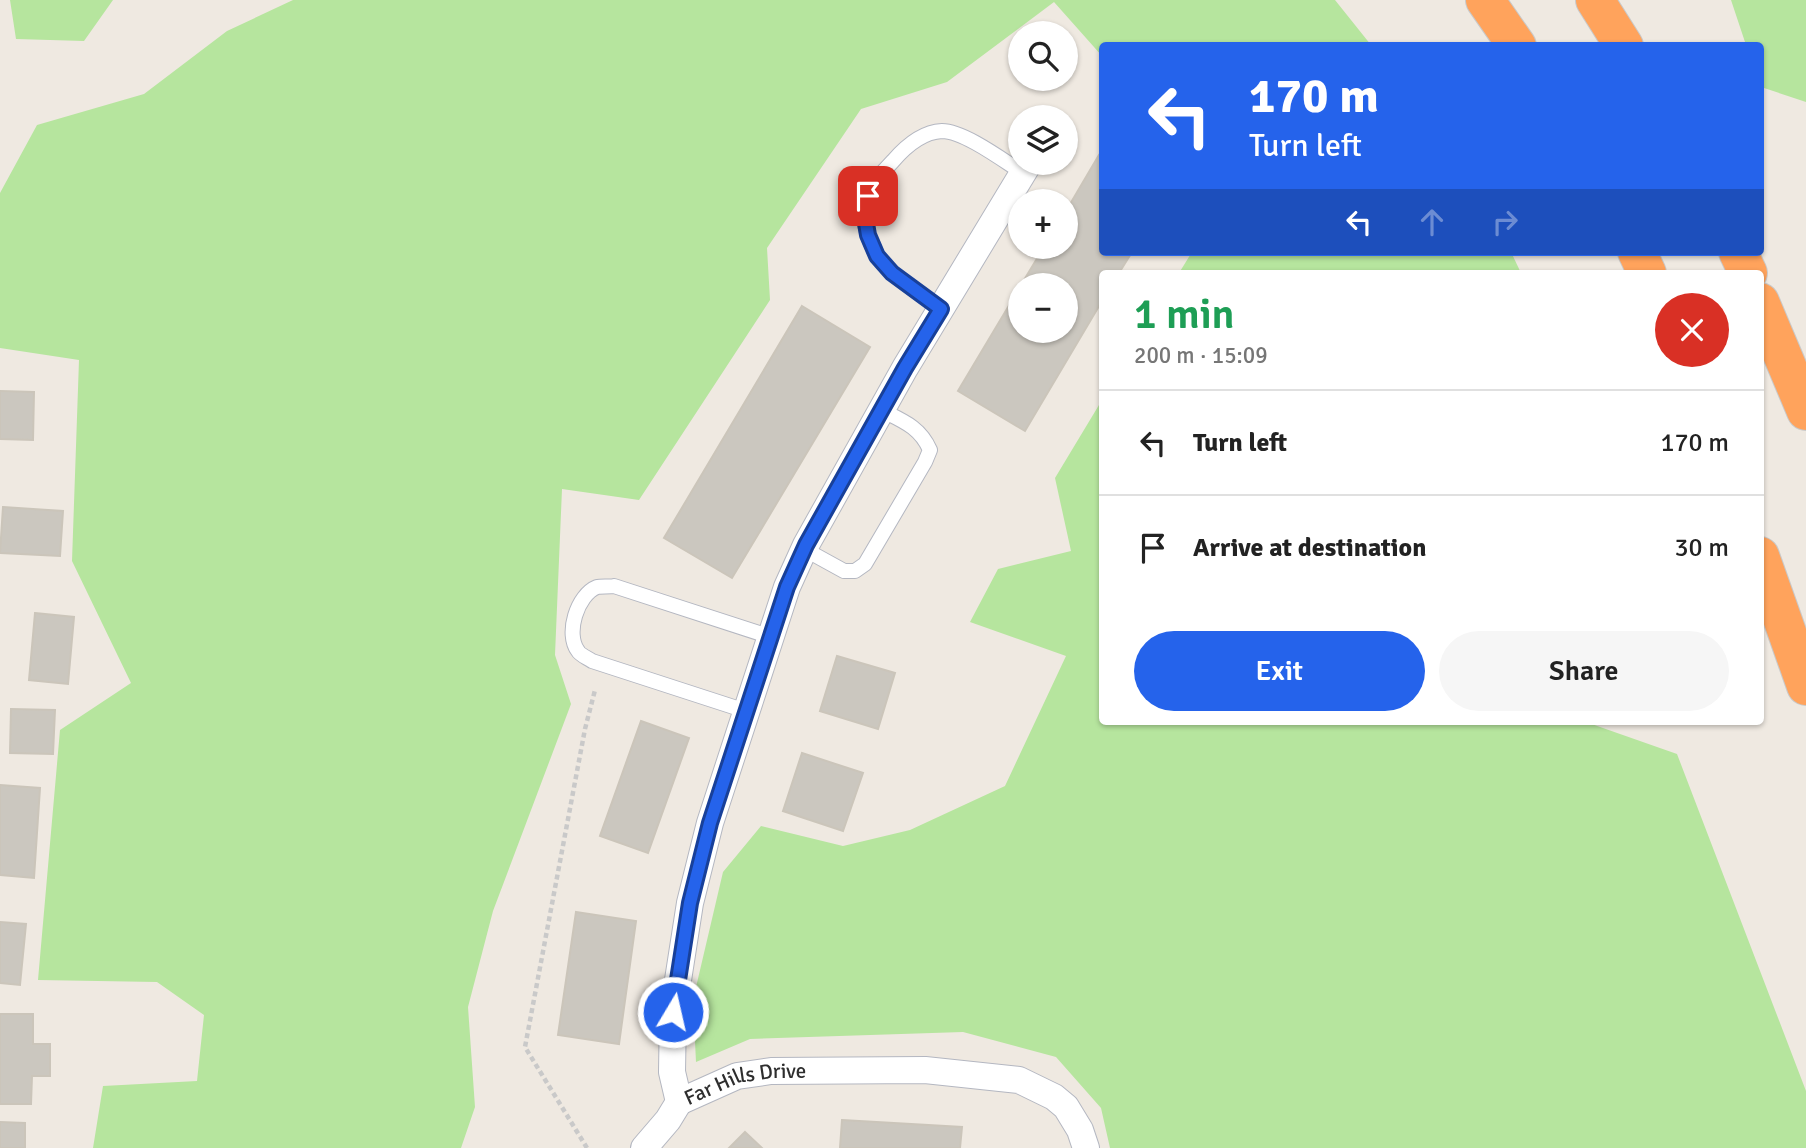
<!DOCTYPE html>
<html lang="en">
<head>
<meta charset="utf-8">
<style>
  body { margin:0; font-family:Signika,sans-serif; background:#f6f6f6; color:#222; height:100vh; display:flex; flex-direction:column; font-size:26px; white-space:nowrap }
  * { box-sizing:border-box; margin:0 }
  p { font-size:23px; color:#767676 }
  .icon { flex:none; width:38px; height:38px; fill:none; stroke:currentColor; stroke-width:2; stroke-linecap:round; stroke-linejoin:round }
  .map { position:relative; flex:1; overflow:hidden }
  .sheet { position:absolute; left:1099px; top:270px; width:665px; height:455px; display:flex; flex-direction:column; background:#fff; border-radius:7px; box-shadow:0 2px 5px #0004 }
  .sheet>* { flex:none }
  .top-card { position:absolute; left:1099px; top:42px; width:665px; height:214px; border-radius:7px; box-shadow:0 2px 5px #0004; background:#2563eb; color:#fff; overflow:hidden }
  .tools { position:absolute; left:1008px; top:21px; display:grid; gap:14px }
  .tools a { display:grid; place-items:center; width:70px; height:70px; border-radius:50%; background:#fff; box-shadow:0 2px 5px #0004; font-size:35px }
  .pin { position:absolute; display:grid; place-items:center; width:60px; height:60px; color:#fff; margin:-30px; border-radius:14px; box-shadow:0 4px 10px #0006 }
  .me { position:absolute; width:77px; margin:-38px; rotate:9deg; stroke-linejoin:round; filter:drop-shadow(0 0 5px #0008) }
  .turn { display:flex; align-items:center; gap:24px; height:147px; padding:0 35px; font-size:32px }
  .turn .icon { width:91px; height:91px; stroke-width:2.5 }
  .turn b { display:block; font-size:49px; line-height:60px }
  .lanes { display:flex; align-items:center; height:66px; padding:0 35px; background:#0003; justify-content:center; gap:35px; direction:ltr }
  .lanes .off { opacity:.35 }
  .round { display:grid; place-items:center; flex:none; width:74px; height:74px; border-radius:37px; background:#f6f6f6 }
  .overview { display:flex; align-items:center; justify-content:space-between; height:119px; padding:0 35px }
  h1 { font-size:42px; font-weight:600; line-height:52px; color:#1e9e55 }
  .primary-button { display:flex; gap:14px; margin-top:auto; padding:14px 35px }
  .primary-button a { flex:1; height:80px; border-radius:42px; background:#2563eb; color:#fff; font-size:28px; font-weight:600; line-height:80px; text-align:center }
  .primary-button a+a { background:#f6f6f6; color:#222 }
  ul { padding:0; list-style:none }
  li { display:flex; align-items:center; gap:21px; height:105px; padding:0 35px; border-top:2px solid #e0e0e0 }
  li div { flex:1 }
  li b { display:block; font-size:26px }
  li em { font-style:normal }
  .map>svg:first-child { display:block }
</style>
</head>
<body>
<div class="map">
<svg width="1806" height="1148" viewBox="0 0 1806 1148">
  <rect width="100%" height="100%" fill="#efe9e1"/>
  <path fill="#b6e59e" d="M 10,0 L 113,0 L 84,41 L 16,39 Z
    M 293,0 L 1335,0 L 1371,45 L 1102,46 L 1102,56 L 1054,2 L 947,82 L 861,109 L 767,248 L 770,300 L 639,500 L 562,489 L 555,655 L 571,704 L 493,911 L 468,1007 L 475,1107 L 461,1148 L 93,1148 L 103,1086 L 197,1081 L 204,1015 L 157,982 L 38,980 L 60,730 L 131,683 L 72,561 L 79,360 L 0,348 L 0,193 L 37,125 L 144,94 L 227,31 Z
    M 1731,0 L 1806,0 L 1806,102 L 1761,87 L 1760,46 L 1746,45 Z
    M 1192,252 L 1511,252 L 1521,273 L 1179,273 Z
    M 1102,400 L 1102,721 L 1583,721 L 1677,754 L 1806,1091 L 1806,1148 L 1110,1148 L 1101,1108 L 1056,1057 L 963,1032 L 750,1039 L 696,1062 L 693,1000 L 723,872 L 761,826 L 843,846 L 910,830 L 1005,786 L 1066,656 L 970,622 L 998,569 L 1071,551 L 1055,478 Z"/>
  <path fill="#cbc7bf" stroke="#cbc5ba" stroke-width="2" d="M 1099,155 L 1102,157 L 1102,252 L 1132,252 L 1119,273 L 1102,273 L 1102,301 L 1025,431 L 958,391 L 1020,287 L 1020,331 L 1066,331 L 1066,285 L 1021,285 L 1044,247 L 1066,247 L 1066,211 Z
    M 802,306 L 870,347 L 732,578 L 664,538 Z
    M 0,391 L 34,392 L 33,440 L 0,439 Z
    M 3,507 L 63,511 L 60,556 L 0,553 Z
    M 35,613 L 74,617 L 68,684 L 29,680 Z
    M 837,656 L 895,673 L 878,729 L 820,711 Z
    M 11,709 L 55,710 L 53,754 L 10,753 Z
    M 641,721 L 689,738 L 648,853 L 600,836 Z
    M 802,753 L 863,773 L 843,831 L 783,811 Z
    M 0,785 L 40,788 L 34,878 L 0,875 Z
    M 576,912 L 636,921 L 619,1044 L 558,1035 Z
    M 0,922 L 26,924 L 20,985 L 0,983 Z
    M 0,1014 L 33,1014 L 33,1044 L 50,1044 L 50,1076 L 32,1076 L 31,1104 L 0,1104 Z
    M 842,1120 L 962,1127 L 960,1148 L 840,1148 Z
    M 0,1122 L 25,1123 L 25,1148 L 0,1148 Z
    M 745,1132 L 762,1148 L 729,1148 Z"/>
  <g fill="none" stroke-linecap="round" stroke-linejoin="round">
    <defs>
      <path id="lane" d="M 941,309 C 925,297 908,287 893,274 C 873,256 857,223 868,196 C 873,183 883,171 893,161 C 905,147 922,132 942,131 C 964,131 1004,161 1023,173
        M 804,549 L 844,571 L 855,571 L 865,564 L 925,462 L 930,450 C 920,427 903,421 881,410
        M 746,711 L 592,661 C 588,658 580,655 578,651 C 565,634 577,595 597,587 C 601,586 609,587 614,586 L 771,637"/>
      <g id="street">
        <path d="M 679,1102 L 672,1072 L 673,1012 L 690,903 L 710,823 L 787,587 L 806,545 L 905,368 L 1029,163"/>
        <path id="s1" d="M 679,1102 L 737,1076 L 771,1071 L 925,1070 L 1019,1080 L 1054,1097 L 1066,1107 L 1080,1130 L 1086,1148"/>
        <path d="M 644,1148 L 668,1120 L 679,1102"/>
      </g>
      <path id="highway" d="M 1485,0 L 1517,46
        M 1595,0 L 1624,46
        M 1637,252 L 1647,273
        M 1738,252 L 1748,273
        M 1760,302 L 1806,411
        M 1760,556 L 1806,686"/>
    </defs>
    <use href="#lane" stroke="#b4b7c1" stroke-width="16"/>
    <use href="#street" stroke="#b4b7c1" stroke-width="28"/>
    <use href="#highway" stroke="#c9c9c9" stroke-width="40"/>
    <path stroke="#c9c9c9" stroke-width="4.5" stroke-dasharray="5 3.5" stroke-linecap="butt" d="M 587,1148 L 525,1047 L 585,729 L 595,690"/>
    <use href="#lane" stroke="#fff" stroke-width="14"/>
    <use href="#street" stroke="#fff" stroke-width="26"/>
    <use href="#highway" stroke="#ffa35c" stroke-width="38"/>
  </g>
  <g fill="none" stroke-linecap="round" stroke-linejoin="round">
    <defs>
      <path id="route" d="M 673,1012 L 690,903 L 710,823 L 787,587 L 806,545 L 905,368 L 941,309 L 892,273 L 877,256 L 868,235 L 864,212 L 868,196"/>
    </defs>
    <use href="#route" stroke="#184099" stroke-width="18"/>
    <use href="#route" stroke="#2563eb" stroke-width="12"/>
  </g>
  <g text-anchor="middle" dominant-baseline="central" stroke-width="5" stroke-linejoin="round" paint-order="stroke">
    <g font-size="21" fill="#2e2e2e" stroke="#fff">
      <text stroke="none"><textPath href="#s1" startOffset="70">Far Hills Drive</textPath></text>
    </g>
  </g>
</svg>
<div class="tools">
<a><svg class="icon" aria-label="search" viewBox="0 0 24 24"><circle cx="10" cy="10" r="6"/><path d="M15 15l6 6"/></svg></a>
<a><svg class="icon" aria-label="layers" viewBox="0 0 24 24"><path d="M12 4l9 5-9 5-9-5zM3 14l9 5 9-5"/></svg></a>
<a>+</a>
<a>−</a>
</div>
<div class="pin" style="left:868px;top:196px;background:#d93025"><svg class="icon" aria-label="arrive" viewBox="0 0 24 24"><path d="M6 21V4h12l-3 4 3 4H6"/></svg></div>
<svg class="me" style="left:673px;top:1012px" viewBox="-20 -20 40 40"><circle r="17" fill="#2563eb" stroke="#fff" stroke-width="3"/><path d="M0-11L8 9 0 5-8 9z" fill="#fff"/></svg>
<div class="top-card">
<div class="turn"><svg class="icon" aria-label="left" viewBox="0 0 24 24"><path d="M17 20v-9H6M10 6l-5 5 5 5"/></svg><div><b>170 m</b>Turn left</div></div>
<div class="lanes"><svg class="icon" aria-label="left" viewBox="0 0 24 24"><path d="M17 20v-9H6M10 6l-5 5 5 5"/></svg><svg class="icon off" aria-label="ahead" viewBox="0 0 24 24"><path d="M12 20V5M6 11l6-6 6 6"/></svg><svg class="icon off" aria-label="right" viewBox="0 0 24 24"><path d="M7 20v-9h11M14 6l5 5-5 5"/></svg></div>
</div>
<section class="sheet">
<div class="overview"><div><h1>1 min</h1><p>200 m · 15:09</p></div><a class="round" style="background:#d93025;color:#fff"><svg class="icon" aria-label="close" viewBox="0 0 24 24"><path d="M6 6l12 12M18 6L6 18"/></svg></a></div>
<ul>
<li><svg class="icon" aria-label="left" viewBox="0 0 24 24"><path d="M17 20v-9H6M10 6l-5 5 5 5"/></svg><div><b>Turn left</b></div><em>170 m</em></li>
<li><svg class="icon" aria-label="arrive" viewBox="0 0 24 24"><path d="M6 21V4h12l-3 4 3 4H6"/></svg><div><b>Arrive at destination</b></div><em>30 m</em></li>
</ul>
<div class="primary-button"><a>Exit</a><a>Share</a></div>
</section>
</div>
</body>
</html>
